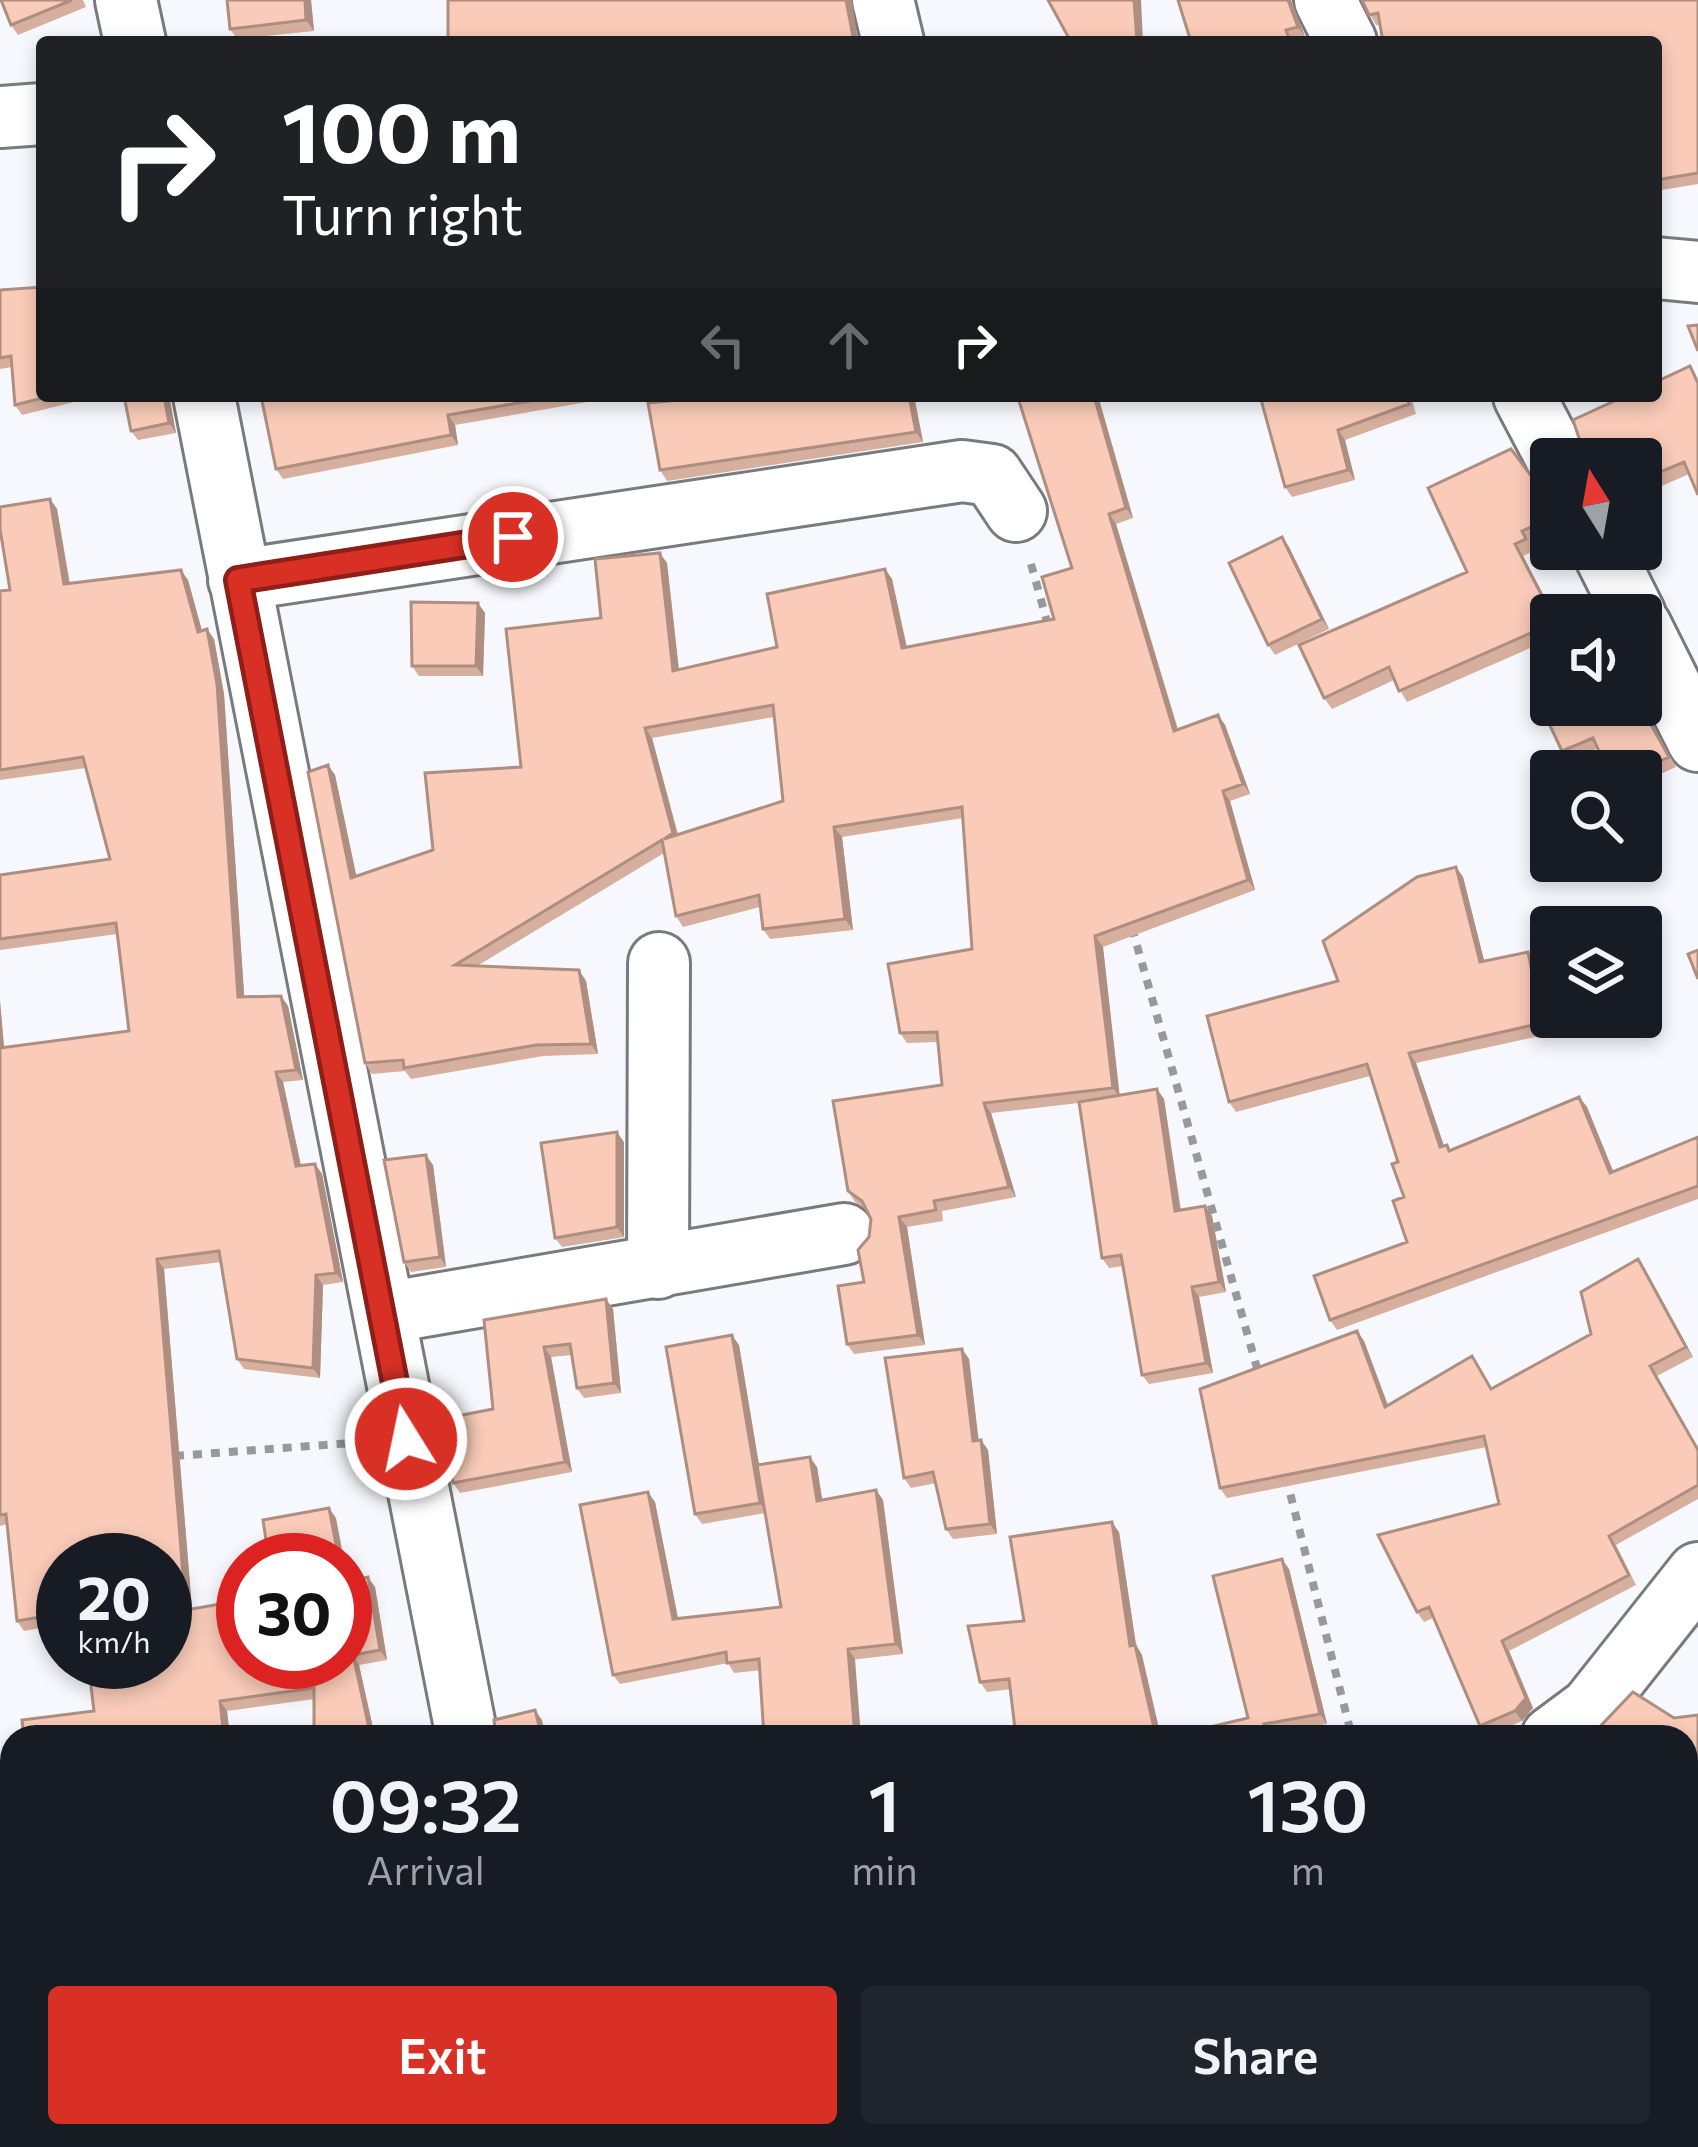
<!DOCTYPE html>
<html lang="en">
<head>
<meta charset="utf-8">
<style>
  body { margin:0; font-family:Commissioner,sans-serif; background:#20242c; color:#f1f3f6; height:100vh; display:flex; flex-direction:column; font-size:45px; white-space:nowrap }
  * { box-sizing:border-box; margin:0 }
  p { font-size:39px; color:#9ea1a6 }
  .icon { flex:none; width:66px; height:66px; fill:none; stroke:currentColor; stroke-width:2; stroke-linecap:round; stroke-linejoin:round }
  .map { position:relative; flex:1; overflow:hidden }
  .drawer { position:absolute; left:0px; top:1725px; width:1698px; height:423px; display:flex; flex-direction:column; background:#171b24; border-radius:36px 36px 0 0; box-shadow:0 6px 18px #0003 }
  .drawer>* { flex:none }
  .hud { position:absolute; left:36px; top:36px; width:1626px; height:366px; border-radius:12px; box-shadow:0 6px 18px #0003; background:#202124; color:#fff; overflow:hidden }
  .needle { width:78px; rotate:349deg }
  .fabs { position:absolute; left:1530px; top:438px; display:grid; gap:24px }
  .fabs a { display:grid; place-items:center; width:132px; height:132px; border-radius:12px; background:#171b24; box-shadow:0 6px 18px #0003; font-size:60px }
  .speed { position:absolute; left:36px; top:1533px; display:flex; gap:24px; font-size:60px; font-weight:700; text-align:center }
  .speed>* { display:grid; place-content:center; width:156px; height:156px; border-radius:50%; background:#171b24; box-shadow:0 6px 18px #0003; line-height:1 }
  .speed small { font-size:30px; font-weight:400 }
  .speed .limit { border:18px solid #d22; background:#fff; color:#111 }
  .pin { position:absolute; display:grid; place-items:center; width:102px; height:102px; color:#fff; margin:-51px; border:6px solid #fff; border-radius:50%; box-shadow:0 3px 12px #0007 }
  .me { position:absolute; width:132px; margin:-66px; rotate:350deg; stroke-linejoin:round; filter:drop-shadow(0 0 9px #0008) }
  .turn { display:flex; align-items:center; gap:42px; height:252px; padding:0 48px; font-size:54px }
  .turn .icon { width:156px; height:156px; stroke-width:2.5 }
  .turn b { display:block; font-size:84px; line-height:102px }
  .lanes { display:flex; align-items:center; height:114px; padding:0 48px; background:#0003; justify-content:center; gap:60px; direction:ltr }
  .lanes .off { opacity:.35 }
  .eta { display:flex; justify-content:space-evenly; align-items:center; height:204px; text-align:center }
  .eta b { font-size:72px; font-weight:600; line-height:84px }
  .action { display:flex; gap:24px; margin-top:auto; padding:24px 48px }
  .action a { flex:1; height:138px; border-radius:12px; background:#d93025; color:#fff; font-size:48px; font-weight:600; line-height:138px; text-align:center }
  .action a+a { background:#20242c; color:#f1f3f6 }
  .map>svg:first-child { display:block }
</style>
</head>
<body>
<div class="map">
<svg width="1698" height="2147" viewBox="0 0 1698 2147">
  <rect width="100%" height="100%" fill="#f6f8fd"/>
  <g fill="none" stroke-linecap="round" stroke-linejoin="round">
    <defs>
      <path id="street" d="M 126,0 L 135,42
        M 883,0 L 893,42
        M 1325,0 L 1346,42
        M 0,117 L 42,114
        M 1656,268 L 1698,272
        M 204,396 L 467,1737
        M 1524,396 L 1557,459
        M 1602,549 L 1635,615
        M 239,580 L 962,471 L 992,475 L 1016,511
        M 1641,627 L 1698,741
        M 658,1268 L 659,963
        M 384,1313 L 844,1234
        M 1552,1737 L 1591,1708 L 1698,1573
        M 0,1983 L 12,1982"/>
    </defs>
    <use href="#street" stroke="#797a7e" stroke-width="66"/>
    <path stroke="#97999d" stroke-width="8" stroke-dasharray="9 9" stroke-linecap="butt" d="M 1031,564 L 1048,625
      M 1132,928 L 1259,1375
      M 175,1456 L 351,1443
      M 1286,1477 L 1352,1737
      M 1447,2136 L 1450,2147"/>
    <use href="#street" stroke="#fff" stroke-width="60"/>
  </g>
  <path fill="#d6af9e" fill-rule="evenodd" d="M 1,0 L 83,0 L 86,7 L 18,35 L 11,25 Z
    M 311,0 L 314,31 L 237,39 L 230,29 Z
    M 1291,0 L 1305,37 L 1293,40 L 1294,42 L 1191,42 Z
    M 1362,0 L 1698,0 L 1698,184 L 1656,191 L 1656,42 L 1376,25 Z
    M 0,290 L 42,396 L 98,396 L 22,415 L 15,405 L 12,367 L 0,369 Z
    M 261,396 L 610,396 L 610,398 L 455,425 L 458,445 L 283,479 L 276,469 Z
    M 914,396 L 923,442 L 667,481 L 660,470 L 701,398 Z
    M 1098,396 L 1133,518 L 1116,524 L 1178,729 L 1218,715 L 1225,725 L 1250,794 L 1230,801 L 1255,890 L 1103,947 L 1119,1095 L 1157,1089 L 1164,1099 L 1181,1210 L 1205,1206 L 1212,1216 L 1226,1292 L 1199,1297 L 1213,1373 L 1149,1384 L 1142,1375 L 1123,1266 L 1109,1268 L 1102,1258 L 1079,1103 L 991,1113 L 1016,1197 L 942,1211 L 943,1221 L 907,1227 L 925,1345 L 854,1354 L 847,1344 L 864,1282 L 871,1219 L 866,1209 L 855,1202 L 848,1191 L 942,1085 L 938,1042 L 907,1043 L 900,1033 L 972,949 L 963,818 L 842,837 L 853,930 L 770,939 L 763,929 L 760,907 L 683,927 L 676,916 L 664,853 L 477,966 L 586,981 L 598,1054 L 543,1056 L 411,1079 L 405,1071 L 372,1074 L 365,1063 L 328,765 L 335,775 L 356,876 L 433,850 L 521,767 L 601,618 L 667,563 L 679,669 L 777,647 L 885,569 L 892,579 L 907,647 L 1054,619 L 1072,568 ZM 774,717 L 783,801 L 678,834 L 652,738 Z
    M 1260,396 L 1411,396 L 1416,414 L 1345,440 L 1355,480 L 1292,497 L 1285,487 Z
    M 1656,396 L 1689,474 L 1641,495 L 1641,459 Z
    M 170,401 L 176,433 L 138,440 L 131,431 Z
    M 1532,477 L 1551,478 L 1551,534 L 1530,543 L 1534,551 L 1523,556 L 1551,615 L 1551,639 L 1407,702 L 1394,680 L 1332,709 L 1324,698 L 1467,572 Z
    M 50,499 L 57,509 L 70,583 L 188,580 L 202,631 L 214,639 L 224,694 L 244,996 L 281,996 L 288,1006 L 303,1080 L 283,1082 L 301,1165 L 315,1164 L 322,1174 L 343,1282 L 323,1285 L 320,1378 L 244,1369 L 237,1359 L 221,1262 L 164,1269 L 192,1609 L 345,1662 L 345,1564 L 348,1581 L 375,1587 L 387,1660 L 359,1665 L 375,1737 L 314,1737 L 314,1699 L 227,1711 L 230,1737 L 24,1737 L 94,1711 L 165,1662 L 63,1560 L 63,1624 L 24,1631 L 17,1621 L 7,1524 L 0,1526 L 0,1001 L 4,1047 L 129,1031 L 117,934 L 0,950 L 0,875 L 110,859 L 86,768 L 0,780 L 0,591 L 10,590 Z
    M 1289,547 L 1329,629 L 1275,655 L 1268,645 Z
    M 485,613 L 483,676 L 419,676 L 412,666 Z
    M 1641,705 L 1676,767 L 1641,783 L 1641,771 L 1608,771 L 1598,748 L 1569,761 L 1562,751 Z
    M 1456,867 L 1463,877 L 1484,961 L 1528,952 L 1535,962 L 1549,1034 L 1416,1063 L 1444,1146 L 1447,1145 L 1450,1151 L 1579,1097 L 1587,1107 L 1613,1172 L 1698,1136 L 1698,1199 L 1337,1330 L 1330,1320 L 1407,1242 L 1404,1197 L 1398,1162 L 1370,1076 L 1236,1112 L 1229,1102 L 1338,981 Z
    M 624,1142 L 624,1237 L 562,1247 L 555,1238 Z
    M 433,1165 L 446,1267 L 411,1272 L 404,1262 Z
    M 1638,1259 L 1693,1357 L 1657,1376 L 1698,1448 L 1698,1499 L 1616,1545 L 1636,1585 L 1509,1651 L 1533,1708 L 1522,1721 L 1487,1736 L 1480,1726 L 1433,1618 L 1424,1622 L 1417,1612 L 1499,1504 L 1487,1447 L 1227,1498 L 1220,1488 L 1357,1331 L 1364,1341 L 1388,1405 L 1472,1356 L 1492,1389 L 1591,1334 Z
    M 606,1299 L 613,1309 L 621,1393 L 584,1398 L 577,1388 L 572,1355 L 551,1357 L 572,1472 L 460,1493 L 453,1483 L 493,1409 L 484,1320 Z
    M 739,1345 L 759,1465 L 817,1467 L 822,1500 L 876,1490 L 883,1500 L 903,1654 L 734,1673 L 728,1663 L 620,1684 L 613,1675 L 655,1502 L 678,1618 L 781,1607 L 765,1513 L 702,1524 L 695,1514 Z
    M 962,1349 L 969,1359 L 978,1440 L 981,1440 L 988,1450 L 997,1534 L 953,1539 L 946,1529 L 936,1483 L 911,1488 L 904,1478 Z
    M 1119,1532 L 1136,1645 L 1142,1655 L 1011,1689 L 987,1692 L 980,1682 L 1024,1621 Z
    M 1289,1569 L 1327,1724 L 1271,1734 L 1248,1718 Z
    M 12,1804 L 12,1948 L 0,1950 L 0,1806 Z
    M 0,2005 L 12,2005 L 12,2091 L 0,2093 Z
    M 88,2136 L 194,2136 L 154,2144 Z
    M 285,2136 L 557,2136 L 559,2147 L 382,2147 L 381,2142 L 366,2147 L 289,2147 Z"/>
  <path fill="#ae8e81" d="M 305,0 L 311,0 L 314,31 L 306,20 Z
    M 846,0 L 852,0 L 858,42 L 854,42 L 852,40 Z
    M 1134,0 L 1141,0 L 1143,42 L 1137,42 Z
    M 1288,0 L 1291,0 L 1305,37 L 1298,27 Z
    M 164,396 L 171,396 L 170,401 L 176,433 L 169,423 Z
    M 909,396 L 914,396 L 923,442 L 916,432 Z
    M 1094,396 L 1098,396 L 1133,518 L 1126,508 Z
    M 448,415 L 455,425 L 458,445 L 451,435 Z
    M 1338,430 L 1345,440 L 1355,480 L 1348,470 Z
    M 50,499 L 57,509 L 71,594 L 64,584 Z
    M 1109,514 L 1116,524 L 1181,741 L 1174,731 Z
    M 1282,537 L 1289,547 L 1329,629 L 1322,619 Z
    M 1515,544 L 1523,556 L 1554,615 L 1552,615 Z
    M 660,553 L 667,563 L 680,681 L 673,671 Z
    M 885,569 L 892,579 L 909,659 L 902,648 Z
    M 181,570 L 188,580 L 205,642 L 198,632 Z
    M 478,603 L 485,613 L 483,676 L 476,666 Z
    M 207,629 L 214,639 L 224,694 L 245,1007 L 238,997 Z
    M 1218,715 L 1225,725 L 1250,794 L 1243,784 Z
    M 645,728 L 652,738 L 680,844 L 673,833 Z
    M 328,765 L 335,775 L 359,888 L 351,878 Z
    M 1223,791 L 1230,801 L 1255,890 L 1248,880 Z
    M 834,827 L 842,837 L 853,930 L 845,919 Z
    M 1456,867 L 1463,877 L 1487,972 L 1480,962 Z
    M 1095,936 L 1103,947 L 1120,1098 L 1113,1088 Z
    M 1528,952 L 1535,962 L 1549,1034 L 1542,1023 Z
    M 579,970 L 586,981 L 598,1054 L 591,1044 Z
    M 281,996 L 288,1006 L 303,1080 L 296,1070 Z
    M 0,1001 L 5,1058 L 0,1050 Z
    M 1409,1053 L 1416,1063 L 1448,1158 L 1440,1147 Z
    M 276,1072 L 283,1082 L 303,1176 L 296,1166 Z
    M 1157,1089 L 1164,1099 L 1182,1221 L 1175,1211 Z
    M 1579,1097 L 1587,1107 L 1618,1183 L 1610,1173 Z
    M 984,1103 L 991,1113 L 1016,1197 L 1009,1187 Z
    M 617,1132 L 624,1142 L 624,1237 L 617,1227 Z
    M 426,1155 L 433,1165 L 446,1267 L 440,1257 Z
    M 315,1164 L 322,1174 L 343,1282 L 336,1273 Z
    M 1205,1206 L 1212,1216 L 1226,1292 L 1219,1282 Z
    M 899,1217 L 907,1227 L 925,1345 L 918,1335 Z
    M 157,1259 L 164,1269 L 193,1620 L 186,1610 Z
    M 1638,1259 L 1645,1269 L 1693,1357 L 1686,1347 Z
    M 316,1275 L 323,1285 L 320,1378 L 313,1368 Z
    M 1192,1287 L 1199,1297 L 1213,1373 L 1206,1363 Z
    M 606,1299 L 613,1309 L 621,1393 L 614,1383 Z
    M 1357,1331 L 1364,1341 L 1392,1417 L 1385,1407 Z
    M 732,1335 L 739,1345 L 767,1513 L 760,1503 Z
    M 544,1347 L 551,1357 L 572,1472 L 565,1462 Z
    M 962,1349 L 969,1359 L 980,1451 L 973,1441 Z
    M 981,1440 L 988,1450 L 997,1534 L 990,1524 Z
    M 810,1457 L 817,1467 L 824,1510 L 817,1501 Z
    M 876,1490 L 883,1500 L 903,1654 L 896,1644 Z
    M 648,1492 L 655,1502 L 680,1629 L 673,1619 Z
    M 329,1508 L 336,1518 L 344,1560 L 339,1560 Z
    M 1112,1522 L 1119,1532 L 1136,1645 L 1142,1655 L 1161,1737 L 1156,1737 L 1130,1646 Z
    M 1282,1559 L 1289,1569 L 1327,1724 L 1320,1714 Z
    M 368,1577 L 375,1587 L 387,1660 L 380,1650 Z
    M 1502,1641 L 1509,1651 L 1533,1708 L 1522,1721 L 1515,1711 Z
    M 848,1649 L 855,1659 L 861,1737 L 855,1737 Z
    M 353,1655 L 359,1665 L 375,1737 L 371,1737 Z
    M 220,1701 L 227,1711 L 230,1737 L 224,1737 Z
    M 535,1710 L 542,1720 L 546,1737 L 542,1737 Z
    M 552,2136 L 557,2136 L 558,2138 L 559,2147 L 553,2147 Z
    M 1417,2136 L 1423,2136 L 1425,2147 L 1419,2147 Z"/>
  <path fill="#f9cbb8" stroke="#ae8e81" stroke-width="3" fill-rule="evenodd" d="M 1,0 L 72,0 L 11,25 Z
    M 227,0 L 305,0 L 306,20 L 230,29 Z
    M 448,0 L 846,0 L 854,42 L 448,42 Z
    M 1048,0 L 1134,0 L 1137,42 L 1071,42 Z
    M 1178,0 L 1288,0 L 1298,27 L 1286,30 L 1290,42 L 1191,42 Z
    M 1362,0 L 1698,0 L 1698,173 L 1656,180 L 1656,42 L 1383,42 L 1378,13 L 1369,15 Z
    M 42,287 L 42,396 L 50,396 L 15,405 L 11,356 L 0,358 L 0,290 Z
    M 1698,325 L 1698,351 L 1688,326 Z
    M 1690,366 L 1698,383 L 1698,495 L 1684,462 L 1641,480 L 1641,459 L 1580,459 L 1583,450 L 1573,420 L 1625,396 L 1656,396 L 1656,382 Z
    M 124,396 L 164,396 L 169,423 L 131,431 Z
    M 261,396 L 559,396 L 448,415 L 451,435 L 276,469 Z
    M 701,396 L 909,396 L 916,432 L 660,470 L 648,403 L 701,398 Z
    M 1036,396 L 1094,396 L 1126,508 L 1109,514 L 1174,731 L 1218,715 L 1243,784 L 1223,791 L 1248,880 L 1095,936 L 1113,1088 L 984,1103 L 1009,1187 L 934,1201 L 936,1210 L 899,1217 L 918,1335 L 847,1344 L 838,1286 L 864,1282 L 858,1250 L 869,1237 L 871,1219 L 862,1201 L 848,1191 L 833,1101 L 942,1085 L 937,1032 L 900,1033 L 888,964 L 972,949 L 962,807 L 834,827 L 845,919 L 763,929 L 759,895 L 676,916 L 662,840 L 455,965 L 579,970 L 591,1044 L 536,1045 L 404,1068 L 403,1060 L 365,1063 L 308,772 L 328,765 L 351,878 L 433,850 L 425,773 L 521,767 L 506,629 L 601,618 L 595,559 L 660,553 L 673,671 L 777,647 L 767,594 L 885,569 L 902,648 L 1054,619 L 1042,577 L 1072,568 L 1019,401 ZM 773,705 L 783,801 L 664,839 L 673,833 L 645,728 Z
    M 1260,396 L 1406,396 L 1409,404 L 1338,430 L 1348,470 L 1285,487 Z
    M 1511,449 L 1532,477 L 1551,478 L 1551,519 L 1522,531 L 1526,539 L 1515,544 L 1552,615 L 1551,624 L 1399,691 L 1389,667 L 1324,698 L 1299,645 L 1467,572 L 1428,488 Z
    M 50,499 L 64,584 L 181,570 L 198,632 L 207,629 L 217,684 L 238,997 L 281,996 L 296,1070 L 276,1072 L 296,1166 L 315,1164 L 336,1273 L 316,1275 L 313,1368 L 237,1359 L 219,1251 L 157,1259 L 186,1610 L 243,1600 L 243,1662 L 345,1662 L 345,1582 L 368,1577 L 380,1650 L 353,1655 L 371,1737 L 314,1737 L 314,1688 L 220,1701 L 224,1737 L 24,1737 L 22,1720 L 94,1711 L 88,1662 L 165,1662 L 165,1560 L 63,1560 L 63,1613 L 17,1621 L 6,1514 L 0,1515 L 0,1048 L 129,1031 L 116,923 L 0,939 L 0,875 L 110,859 L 83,757 L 0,770 L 0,591 L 10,590 L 0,529 L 0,507 Z
    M 1282,537 L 1322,619 L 1268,645 L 1229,563 Z
    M 411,602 L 478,603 L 476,666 L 412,666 Z
    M 1559,705 L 1640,705 L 1669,757 L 1638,771 L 1608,771 L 1593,738 L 1562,751 L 1544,713 Z
    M 1456,867 L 1480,962 L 1528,952 L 1542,1023 L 1409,1053 L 1440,1147 L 1447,1145 L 1449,1151 L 1579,1097 L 1610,1173 L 1698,1137 L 1698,1186 L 1330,1320 L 1314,1276 L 1407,1242 L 1393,1201 L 1404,1197 L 1392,1164 L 1398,1162 L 1367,1064 L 1229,1102 L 1207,1016 L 1338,981 L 1323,941 L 1417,877 Z
    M 1698,950 L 1698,979 L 1688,954 Z
    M 1157,1089 L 1175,1211 L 1205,1206 L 1219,1282 L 1192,1287 L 1206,1363 L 1142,1375 L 1121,1255 L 1102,1258 L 1079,1102 Z
    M 617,1132 L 617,1227 L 555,1238 L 541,1143 Z
    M 426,1155 L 440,1257 L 404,1262 L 384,1160 Z
    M 1638,1259 L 1686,1347 L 1650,1366 L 1698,1450 L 1698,1485 L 1609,1536 L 1629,1575 L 1502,1641 L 1526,1698 L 1515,1711 L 1480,1726 L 1429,1607 L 1417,1612 L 1378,1535 L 1499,1504 L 1484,1436 L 1220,1488 L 1200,1389 L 1357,1331 L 1385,1407 L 1472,1356 L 1491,1389 L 1591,1334 L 1581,1292 Z
    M 606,1299 L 614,1383 L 577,1388 L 570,1344 L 544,1347 L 565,1462 L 453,1483 L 442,1419 L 493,1409 L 484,1320 Z
    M 732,1335 L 760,1503 L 695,1514 L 666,1347 Z
    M 962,1349 L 973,1441 L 981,1440 L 990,1524 L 946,1529 L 933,1472 L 904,1478 L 885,1358 Z
    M 810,1457 L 817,1501 L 876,1490 L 896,1644 L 848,1649 L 855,1737 L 764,1737 L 759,1659 L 727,1663 L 726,1652 L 613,1675 L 580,1505 L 648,1492 L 673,1619 L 781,1607 L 757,1465 Z
    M 329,1508 L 339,1560 L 269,1560 L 263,1520 Z
    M 1112,1522 L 1130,1646 L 1135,1645 L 1156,1737 L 1016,1737 L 1009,1679 L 980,1682 L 968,1626 L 1024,1621 L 1010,1537 Z
    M 1282,1559 L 1320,1714 L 1264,1724 L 1267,1737 L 1168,1737 L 1248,1718 L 1213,1576 Z
    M 1633,1692 L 1674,1718 L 1698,1715 L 1698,2147 L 1678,2147 L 1677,2136 L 1686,2136 L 1686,1737 L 1590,1737 Z
    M 535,1710 L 542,1737 L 496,1737 L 494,1720 Z
    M 12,1762 L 12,1785 L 8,1763 Z
    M 12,1804 L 12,1942 L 3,1938 L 0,1939 L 0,1806 Z
    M 0,2005 L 12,2005 L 12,2080 L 0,2082 Z
    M 88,2136 L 147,2136 L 149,2147 L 90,2147 Z
    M 285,2136 L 360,2136 L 327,2147 L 289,2147 Z
    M 380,2136 L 552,2136 L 553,2147 L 382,2147 Z
    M 1100,2136 L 1417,2136 L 1419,2147 L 1328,2147 L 1328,2145 L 1320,2147 L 1101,2147 Z"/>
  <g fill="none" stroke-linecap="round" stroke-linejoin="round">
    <defs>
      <path id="route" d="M 406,1439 L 238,580 L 513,537"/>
    </defs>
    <use href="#route" stroke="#8d1f18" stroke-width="30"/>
    <use href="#route" stroke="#d93025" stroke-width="21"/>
  </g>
</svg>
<div class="fabs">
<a><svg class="needle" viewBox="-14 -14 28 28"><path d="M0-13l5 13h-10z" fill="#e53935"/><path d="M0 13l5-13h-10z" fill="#9ea1a6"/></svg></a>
<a><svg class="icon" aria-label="sound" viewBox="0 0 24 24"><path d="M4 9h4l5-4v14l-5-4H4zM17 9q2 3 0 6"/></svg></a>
<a><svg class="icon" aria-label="search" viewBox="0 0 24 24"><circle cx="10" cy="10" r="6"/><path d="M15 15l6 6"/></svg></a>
<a><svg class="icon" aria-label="layers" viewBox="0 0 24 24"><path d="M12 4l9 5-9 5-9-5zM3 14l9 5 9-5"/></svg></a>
</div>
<div class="speed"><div>20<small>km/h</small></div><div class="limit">30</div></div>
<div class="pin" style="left:513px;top:537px;background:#d93025"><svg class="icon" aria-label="arrive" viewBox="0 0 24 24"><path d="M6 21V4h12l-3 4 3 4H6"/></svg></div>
<svg class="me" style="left:406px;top:1439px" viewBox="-20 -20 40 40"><circle r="17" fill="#d93025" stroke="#fff" stroke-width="3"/><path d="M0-11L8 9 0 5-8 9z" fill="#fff"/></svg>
<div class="hud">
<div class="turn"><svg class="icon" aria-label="right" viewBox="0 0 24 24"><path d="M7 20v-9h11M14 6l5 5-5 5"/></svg><div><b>100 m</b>Turn right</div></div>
<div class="lanes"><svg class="icon off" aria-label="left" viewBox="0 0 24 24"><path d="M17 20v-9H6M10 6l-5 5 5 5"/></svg><svg class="icon off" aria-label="ahead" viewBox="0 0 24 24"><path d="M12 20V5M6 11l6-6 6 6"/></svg><svg class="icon" aria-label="right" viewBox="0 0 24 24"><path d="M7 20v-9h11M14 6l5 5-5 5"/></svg></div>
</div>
<section class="drawer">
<div class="eta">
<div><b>09:32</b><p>Arrival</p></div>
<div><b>1</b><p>min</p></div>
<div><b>130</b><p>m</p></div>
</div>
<div class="action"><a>Exit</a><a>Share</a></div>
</section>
</div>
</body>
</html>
